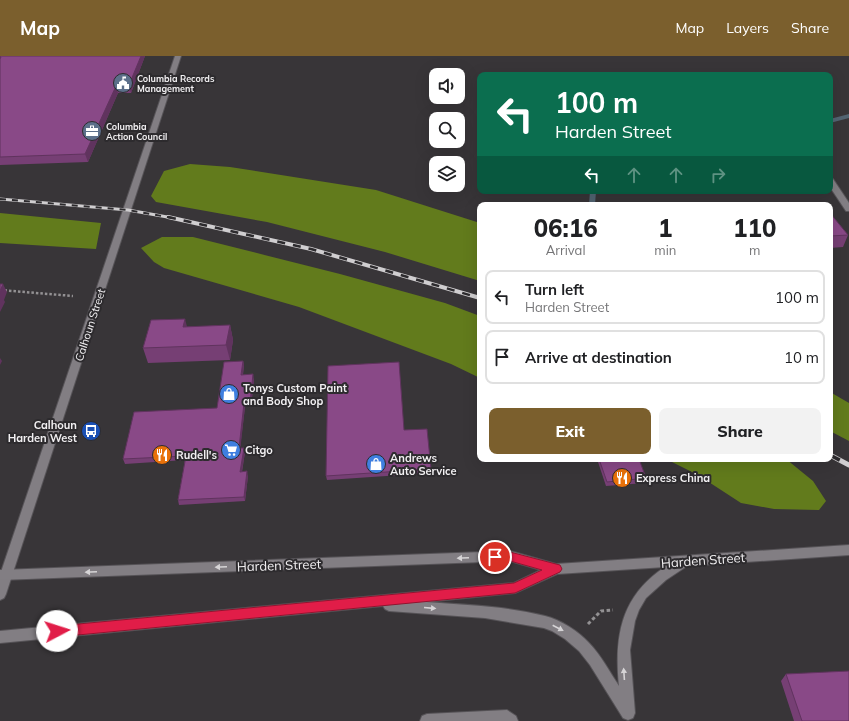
<!DOCTYPE html>
<html lang="en">
<head>
<meta charset="utf-8">
<style>
  body { margin:0; font-family:Mulish,sans-serif; background:#f2f2f2; color:#202124; height:100vh; display:flex; flex-direction:column; font-size:15px; white-space:nowrap }
  * { box-sizing:border-box; margin:0 }
  p { font-size:13px; color:#757577 }
  .icon { flex:none; width:22px; height:22px; fill:none; stroke:currentColor; stroke-width:2; stroke-linecap:round; stroke-linejoin:round }
  .map { position:relative; flex:1; overflow:hidden }
  .details { position:absolute; left:477px; top:146px; width:356px; height:260px; display:flex; flex-direction:column; background:#fff; border-radius:8px; box-shadow:0 4px 16px #0002 }
  .details>* { flex:none }
  .banner { position:absolute; left:477px; top:16px; width:356px; height:122px; border-radius:8px; box-shadow:0 4px 16px #0002; background:#0b6e4f; color:#fff; overflow:hidden }
  .fabs { position:absolute; left:429px; top:12px; display:grid; gap:8px }
  .fabs a { display:grid; place-items:center; width:36px; height:36px; border-radius:8px; background:#fff; box-shadow:0 4px 16px #0002; font-size:20px }
  .pin { position:absolute; display:grid; place-items:center; width:34px; height:34px; color:#fff; margin:-17px; border:2px solid #fff; border-radius:50%; box-shadow:0 1px 4px #0007 }
  .me { position:absolute; width:44px; margin:-22px; rotate:85deg; stroke-linejoin:round; filter:drop-shadow(0 0 3px #0008) }
  .turn { display:flex; align-items:center; gap:14px; height:84px; padding:0 12px; font-size:18px }
  .turn .icon { width:52px; height:52px; stroke-width:2.5 }
  .turn b { display:block; font-size:28px; line-height:34px }
  .lanes { display:flex; align-items:center; height:38px; padding:0 12px; background:#0003; justify-content:center; gap:20px; direction:ltr }
  .lanes .off { opacity:.35 }
  .eta { display:flex; justify-content:space-evenly; align-items:center; height:68px; text-align:center }
  .eta b { font-size:24px; font-weight:800; line-height:28px }
  .button { display:flex; gap:8px; margin-top:auto; padding:8px 12px }
  .button a { flex:1; height:46px; border-radius:8px; background:#7b5f2d; color:#fff; font-size:16px; font-weight:800; line-height:46px; text-align:center }
  .button a+a { background:#f2f2f2; color:#202124 }
  ul { padding:0; list-style:none }
  li { display:flex; align-items:center; gap:12px; height:54px; margin:0 8px 6px; padding:0 4px; border:2px solid #e0e0e0; border-radius:8px }
  li div { flex:1 }
  li b { display:block; font-size:15px }
  li em { font-style:normal }
  header { display:flex; align-items:center; gap:24px; box-sizing:border-box; height:56px; padding:0 20px; background:#7b5f2d; color:#fff }
  header strong { font-size:19px }
  nav { display:flex; gap:22px; margin-inline-start:auto; font-size:14px }
  .map>svg:first-child { display:block }
</style>
</head>
<body>
<header>
<strong>Map</strong>
<nav><a>Map</a><a>Layers</a><a>Share</a></nav>
</header>
<div class="map">
<svg width="849" height="665" viewBox="0 0 849 665">
  <rect width="100%" height="100%" fill="#383538"/>
  <path fill="#627b1c" d="M 190,108 L 230,111 L 376,134 L 480,167 L 480,225 L 385,196 L 267,166 L 156,146 L 151,140 L 164,115 Z
    M 0,157 L 101,167 L 96,193 L 0,187 Z
    M 162,181 L 193,181 L 340,218 L 445,247 L 480,260 L 480,322 L 451,308 L 299,251 L 164,212 L 154,206 L 141,192 Z
    M 830,336 L 849,347 L 849,385 L 830,375 Z
    M 666,403 L 786,403 L 813,425 L 826,445 L 819,454 L 774,453 L 741,447 L 698,419 Z"/>
  <g fill="none" stroke-linecap="round" stroke-linejoin="round">
    <path fill="#536573" fill-rule="evenodd" d="M 849,58 L 849,62 L 830,67 L 830,63 Z
      M 590,135 L 596,135 L 595,149 L 589,149 Z"/>
    <defs>
      <path id="service" d="M 507,654 L 516,660 L 518,665 L 420,665 L 422,660 L 427,658 Z"/>
      <path id="minor" d="M 830,123 L 833,123 L 849,147 L 849,155 L 846,155 L 830,131 Z"/>
      <path id="tertiary" d="M 175,0 L 181,0 L 6,538 L 4,542 L 0,544 L 0,519 Z"/>
      <path id="secondary" d="M 849,489 L 849,499 L 687,510 L 666,524 L 646,542 L 639,554 L 635,565 L 630,594 L 635,657 L 633,662 L 628,664 L 623,662 L 590,609 L 579,595 L 565,583 L 552,575 L 544,572 L 485,562 L 389,555 L 385,553 L 383,550 L 0,587 L 0,575 L 514,527 L 541,514 L 510,505 L 0,524 L 0,514 L 510,495 L 556,508 ZM 665,511 C 621,540 614,580 619,630 C 609,615 601,599 589,587 C 578,575 561,564 545,560 C 506,550 465,549 426,546 L 515,537 L 557,518 Z"/>
    </defs>
    <use href="#service" stroke="#565357" stroke-width="2"/>
    <use href="#minor" stroke="#565357" stroke-width="2"/>
    <use href="#tertiary" stroke="#565357" stroke-width="2"/>
    <use href="#secondary" stroke="#565357" stroke-width="2"/>
    <path stroke="#939193" stroke-width="2.5" stroke-dasharray="2.5 2" stroke-linecap="butt" d="M 0,234 L 73,240"/>
    <path stroke="#939193" stroke-width="3" stroke-dasharray="3.5 2.5" stroke-linecap="butt" d="M 588,568 L 601,555 L 613,554"/>
    <use href="#service" fill="#827e83" fill-rule="evenodd"/>
    <use href="#minor" fill="#827e83" fill-rule="evenodd"/>
    <use href="#tertiary" fill="#827e83" fill-rule="evenodd"/>
    <use href="#secondary" fill="#827e83" fill-rule="evenodd"/>
    <defs>
      <path id="rail-far2" d="M 0,143 L 128,154 L 173,162"/>
      <path id="rail-far1" d="M 168,161 L 311,193 L 480,242"/>
      <path id="rail" d="M 830,399 L 849,409"/>
    </defs>
    <use href="#rail-far2" stroke="#d0ced0" stroke-width="3"/>
    <use href="#rail-far1" stroke="#d0ced0" stroke-width="4"/>
    <use href="#rail" stroke="#d0ced0" stroke-width="5"/>
    <use href="#rail-far2" stroke="#2d2b2e" stroke-width="2" stroke-dasharray="6" stroke-linecap="butt"/>
    <use href="#rail-far1" stroke="#2d2b2e" stroke-width="2.5" stroke-dasharray="8" stroke-linecap="butt"/>
    <use href="#rail" stroke="#2d2b2e" stroke-width="3.5" stroke-dasharray="11" stroke-linecap="butt"/>
  </g>
  <path fill="#763f74" d="M 0,0 L 145,0 L 131,37 L 118,37 L 88,106 L 0,109 Z
    M 830,157 L 848,179 L 843,191 L 830,192 Z
    M 230,269 L 233,284 L 230,304 L 148,307 L 143,292 L 187,271 Z
    M 243,305 L 244,309 L 243,319 L 254,323 L 251,351 L 245,351 L 240,392 L 245,396 L 242,416 L 248,420 L 245,445 L 179,449 L 178,444 L 185,404 L 125,408 L 123,403 L 217,352 Z
    M 404,374 L 431,413 L 431,417 L 327,424 L 326,420 Z
    M 597,403 L 639,403 L 646,422 L 645,427 L 606,430 Z
    M 786,618 L 849,665 L 794,665 L 781,625 Z"/>
  <path fill="#60335e" d="M 141,0 L 145,0 L 131,37 L 129,29 Z
    M 116,30 L 118,37 L 88,106 L 85,98 Z
    M 3,228 L 7,236 L 4,244 L 5,246 L 0,256 L 0,235 Z
    M 185,263 L 189,278 L 183,271 Z
    M 230,269 L 233,284 L 230,304 L 226,289 Z
    M 0,302 L 2,305 L 0,309 Z
    M 243,305 L 244,309 L 242,323 L 241,319 Z
    M 253,318 L 254,323 L 251,351 L 250,347 Z
    M 244,347 L 245,351 L 240,396 L 239,392 Z
    M 244,392 L 245,396 L 241,420 L 240,416 Z
    M 247,415 L 248,420 L 245,445 L 244,441 Z"/>
  <path fill="#894987" stroke="#60335e" d="M 0,0 L 141,0 L 129,29 L 116,30 L 85,98 L 0,101 L 0,3 L 1,1 L 0,1 Z
    M 830,157 L 848,179 L 830,180 Z
    M 0,228 L 3,228 L 0,235 Z
    M 185,263 L 183,271 L 230,269 L 226,289 L 143,292 L 151,264 Z
    M 243,305 L 241,319 L 253,318 L 250,347 L 244,347 L 239,392 L 244,392 L 240,416 L 247,415 L 244,441 L 178,444 L 186,400 L 123,403 L 134,356 L 217,352 L 224,306 Z
    M 399,306 L 404,374 L 427,373 L 431,413 L 326,420 L 328,310 Z
    M 599,403 L 639,403 L 646,422 L 607,426 Z
    M 849,615 L 849,665 L 802,665 L 786,618 Z"/>
  <defs><path id="oneway-solid" d="M-6-.8H1V-3.2L6.5 0L1 3.2V.8H-6Z"/></defs>
  <g fill="#d6d4d6">
    <use href="#oneway-solid" transform="translate(463 502) rotate(178)"/>
    <use href="#oneway-solid" transform="translate(221 511) rotate(178)"/>
    <use href="#oneway-solid" transform="translate(91 516) rotate(178)"/>
    <use href="#oneway-solid" transform="translate(430 552) rotate(5)"/>
    <use href="#oneway-solid" transform="translate(558 572) rotate(27)"/>
    <use href="#oneway-solid" transform="translate(624 618) rotate(-94)"/>
  </g>
  <path fill="#e11d48" stroke="#92132f" d="M 495,496 L 510,496 L 556,508 L 560,509 L 562,513 L 560,516 L 515,537 L 57,581 L 53,579 L 51,575 L 53,571 L 57,570 L 514,527 L 542,514 L 510,505 L 491,504 L 490,501 L 491,497 Z"/>
  <defs>
    <symbol id="civic-disc" viewBox="-11 -11 22 22"><circle r="9.5" fill="#5c6f8a" stroke="#2d2b2e"/><path d="M-.6-6.5H3V-4.5H.6V-3L4-1V1h2V6H-6V1h2V-1L-.6-3ZM-1.2 2.5V6h2.4V2.5Z" fill="#fff"/></symbol>
    <symbol id="office-disc" viewBox="-11 -11 22 22"><circle r="9.5" fill="#5c6f8a" stroke="#2d2b2e"/><path d="M-6-3h4V-5.5h4V-3h4V5H-6ZM-1-4.5V-3h2v-1.5ZM-6 0V1H6V0Z" fill="#fff"/></symbol>
    <symbol id="shop-disc" viewBox="-11 -11 22 22"><circle r="9.5" fill="#3f7fe0" stroke="#2d2b2e"/><path d="M-5-2.5h2.3a2.7 3.5 0 0 1 5.4 0H5L5.5 6h-11ZM-1.5-2.5h3a1.5 2.3 0 0 0-3 0Z" fill="#fff"/></symbol>
    <symbol id="bus-disc" viewBox="-11 -11 22 22"><circle r="9.5" fill="#1a4fb4" stroke="#2d2b2e"/><path d="M-5-6H5V4H4V6H2V4H-2V6H-4V4H-5ZM-3.5-4V0h7V-4ZM-3.5 1.2v1.5H-2V1.2ZM2 1.2v1.5H3.5V1.2Z" fill="#fff"/></symbol>
    <symbol id="supermarket-disc" viewBox="-11 -11 22 22"><circle r="9.5" fill="#3f7fe0" stroke="#2d2b2e"/><path d="M-6-5.5h2.5l.6 2H6L4.5 2H-2.5L-4.4-4H-6ZM-1.5 3.2a1.3 1.3 0 1 0 .1 0ZM3 3.2a1.3 1.3 0 1 0 .1 0Z" fill="#fff"/></symbol>
    <symbol id="restaurant-disc" viewBox="-11 -11 22 22"><circle r="9.5" fill="#e8710a" stroke="#2d2b2e"/><path d="M-5-6h1v4h1v-4h1v4h1v-4h1v5L-1.5 .5V6h-2V.5L-5-1ZM5-6V6H3V1.5H1.5Q1.5-4 5-6Z" fill="#fff"/></symbol>
  </defs>
  <g fill-rule="evenodd">
    <use href="#civic-disc" x="112" y="16" width="22" height="22"/>
    <use href="#office-disc" x="81" y="64" width="22" height="22"/>
    <use href="#shop-disc" x="218" y="327" width="22" height="22"/>
    <use href="#bus-disc" x="80" y="364" width="22" height="22"/>
    <use href="#supermarket-disc" x="220" y="383" width="22" height="22"/>
    <use href="#restaurant-disc" x="151" y="388" width="22" height="22"/>
    <use href="#shop-disc" x="365" y="397" width="22" height="22"/>
    <use href="#restaurant-disc" x="611" y="411" width="22" height="22"/>
  </g>
  <g text-anchor="middle" dominant-baseline="central" stroke-width="4" stroke-linejoin="round" paint-order="stroke">
    <g font-size="9" font-weight="bold" fill="#f2f0f2" stroke="#2d2b2e" text-anchor="start">
      <text x="137" y="22">Columbia Records<tspan x="137" dy="10">Management</tspan></text>
      <text x="106" y="70">Columbia<tspan x="106" dy="10">Action Council</tspan></text>
    </g>
    <g font-size="11" fill="#f2f0f2" stroke="#2d2b2e">
      <text transform="translate(90 269) rotate(-72)">Calhoun Street</text>
    </g>
    <g font-size="11" font-weight="bold" fill="#f2f0f2" stroke="#2d2b2e" text-anchor="start">
      <text x="243" y="332">Tonys Custom Paint<tspan x="243" dy="13">and Body Shop</tspan></text>
      <text x="77" y="369" text-anchor="end">Calhoun<tspan x="77" dy="13">Harden West</tspan></text>
      <text x="245" y="394">Citgo</text>
      <text x="176" y="399">Rudell's</text>
      <text x="390" y="402">Andrews<tspan x="390" dy="13">Auto Service</tspan></text>
      <text x="636" y="422">Express China</text>
    </g>
    <g font-size="13" fill="#f2f0f2" stroke="#2d2b2e">
      <text transform="translate(703 504) rotate(-4)">Harden Street</text>
      <text transform="translate(279 509) rotate(-2)">Harden Street</text>
    </g>
  </g>
</svg>
<div class="fabs">
<a><svg class="icon" aria-label="sound" viewBox="0 0 24 24"><path d="M4 9h4l5-4v14l-5-4H4zM17 9q2 3 0 6"/></svg></a>
<a><svg class="icon" aria-label="search" viewBox="0 0 24 24"><circle cx="10" cy="10" r="6"/><path d="M15 15l6 6"/></svg></a>
<a><svg class="icon" aria-label="layers" viewBox="0 0 24 24"><path d="M12 4l9 5-9 5-9-5zM3 14l9 5 9-5"/></svg></a>
</div>
<div class="pin" style="left:495px;top:501px;background:#d93025"><svg class="icon" aria-label="arrive" viewBox="0 0 24 24"><path d="M6 21V4h12l-3 4 3 4H6"/></svg></div>
<svg class="me" style="left:57px;top:575px" viewBox="-20 -20 40 40"><circle r="19" fill="#fff"/><path d="M0-13L10 11 0 6-10 11z" fill="#e11d48"/></svg>
<div class="banner">
<div class="turn"><svg class="icon" aria-label="left" viewBox="0 0 24 24"><path d="M17 20v-9H6M10 6l-5 5 5 5"/></svg><div><b>100 m</b>Harden Street</div></div>
<div class="lanes"><svg class="icon" aria-label="left" viewBox="0 0 24 24"><path d="M17 20v-9H6M10 6l-5 5 5 5"/></svg><svg class="icon off" aria-label="ahead" viewBox="0 0 24 24"><path d="M12 20V5M6 11l6-6 6 6"/></svg><svg class="icon off" aria-label="ahead" viewBox="0 0 24 24"><path d="M12 20V5M6 11l6-6 6 6"/></svg><svg class="icon off" aria-label="right" viewBox="0 0 24 24"><path d="M7 20v-9h11M14 6l5 5-5 5"/></svg></div>
</div>
<section class="details">
<div class="eta">
<div><b>06:16</b><p>Arrival</p></div>
<div><b>1</b><p>min</p></div>
<div><b>110</b><p>m</p></div>
</div>
<ul>
<li><svg class="icon" aria-label="left" viewBox="0 0 24 24"><path d="M17 20v-9H6M10 6l-5 5 5 5"/></svg><div><b>Turn left</b><p>Harden Street</p></div><em>100 m</em></li>
<li><svg class="icon" aria-label="arrive" viewBox="0 0 24 24"><path d="M6 21V4h12l-3 4 3 4H6"/></svg><div><b>Arrive at destination</b></div><em>10 m</em></li>
</ul>
<div class="button"><a>Exit</a><a>Share</a></div>
</section>
</div>
</body>
</html>
